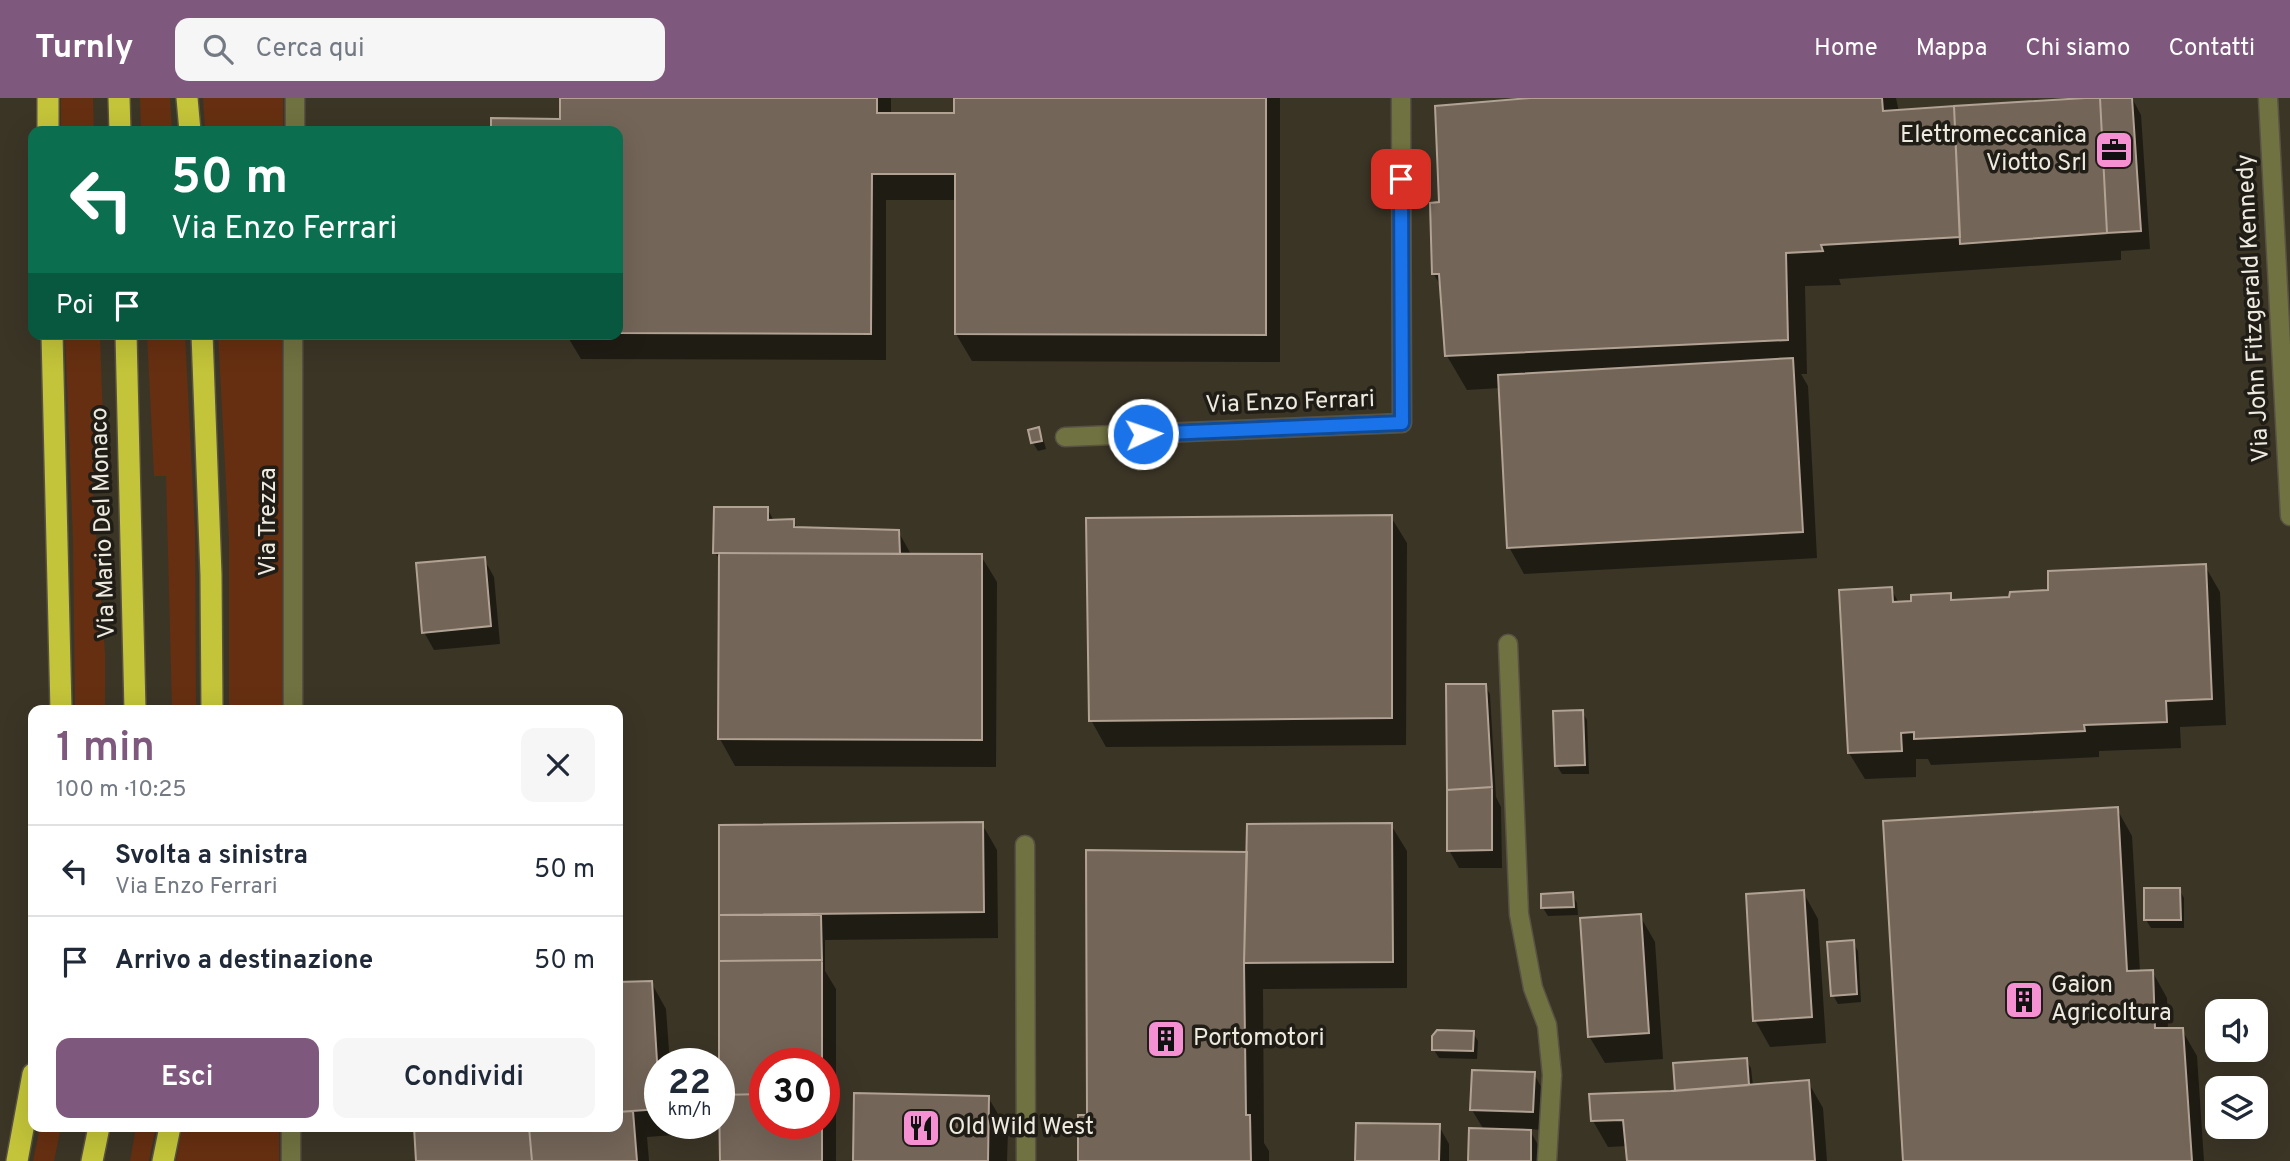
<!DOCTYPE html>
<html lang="it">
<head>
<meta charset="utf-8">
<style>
  body { margin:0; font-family:Overpass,sans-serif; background:#f6f6f7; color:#1f2937; height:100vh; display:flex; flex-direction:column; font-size:26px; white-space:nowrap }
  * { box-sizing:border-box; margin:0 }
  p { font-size:23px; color:#747a83 }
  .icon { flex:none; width:38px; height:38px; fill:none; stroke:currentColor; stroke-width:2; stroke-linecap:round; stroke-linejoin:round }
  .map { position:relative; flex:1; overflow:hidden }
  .sheet { position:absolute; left:28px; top:607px; width:595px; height:427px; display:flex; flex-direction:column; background:#fff; border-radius:14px; box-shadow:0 7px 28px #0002 }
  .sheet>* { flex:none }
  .banner { position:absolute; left:28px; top:28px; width:595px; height:214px; border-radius:14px; box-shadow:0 7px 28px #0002; background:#0b6e4f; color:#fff; overflow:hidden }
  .fabs { position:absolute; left:2205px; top:901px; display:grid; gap:14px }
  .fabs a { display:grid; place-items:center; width:63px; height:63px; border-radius:14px; background:#fff; box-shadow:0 7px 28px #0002; font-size:35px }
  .speed { position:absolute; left:644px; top:950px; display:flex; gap:14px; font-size:35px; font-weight:700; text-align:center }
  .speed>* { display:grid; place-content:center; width:91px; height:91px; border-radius:50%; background:#fff; box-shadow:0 7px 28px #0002; line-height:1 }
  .speed small { font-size:18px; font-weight:400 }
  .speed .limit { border:10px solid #d22; background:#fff; color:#111 }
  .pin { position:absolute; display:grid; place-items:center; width:60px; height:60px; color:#fff; margin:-30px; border-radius:14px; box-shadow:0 4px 10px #0006 }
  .me { position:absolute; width:77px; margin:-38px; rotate:87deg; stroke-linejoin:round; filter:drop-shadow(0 0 5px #0008) }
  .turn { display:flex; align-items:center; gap:24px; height:147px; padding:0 28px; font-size:32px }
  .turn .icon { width:91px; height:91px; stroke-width:2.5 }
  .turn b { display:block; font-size:49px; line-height:60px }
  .then { display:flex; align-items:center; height:66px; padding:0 28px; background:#0003; gap:14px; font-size:26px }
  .round { display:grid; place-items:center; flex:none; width:74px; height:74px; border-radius:14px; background:#f6f6f7 }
  .summary { display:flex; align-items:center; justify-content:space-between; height:119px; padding:0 28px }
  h1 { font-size:42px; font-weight:600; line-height:52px; color:#7f587d }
  .button { display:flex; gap:14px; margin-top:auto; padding:14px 28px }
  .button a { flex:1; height:80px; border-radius:14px; background:#7f587d; color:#fff; font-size:28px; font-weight:600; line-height:80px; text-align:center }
  .button a+a { background:#f6f6f7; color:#1f2937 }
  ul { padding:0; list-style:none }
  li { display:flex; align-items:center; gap:21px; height:91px; padding:0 28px; border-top:2px solid #e0e1e3 }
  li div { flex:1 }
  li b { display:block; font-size:26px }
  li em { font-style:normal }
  header { display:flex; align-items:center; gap:42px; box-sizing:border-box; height:98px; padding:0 35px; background:#7f587d; color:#fff }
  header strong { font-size:33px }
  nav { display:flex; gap:38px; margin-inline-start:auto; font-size:24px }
  .search { width:490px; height:63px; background:#f6f6f7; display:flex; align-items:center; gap:18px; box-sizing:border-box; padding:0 24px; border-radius:14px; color:#747a83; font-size:26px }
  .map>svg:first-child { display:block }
</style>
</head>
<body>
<header>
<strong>Turnly</strong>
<div class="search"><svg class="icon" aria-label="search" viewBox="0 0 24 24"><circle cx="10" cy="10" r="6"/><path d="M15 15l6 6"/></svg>Cerca qui</div>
<nav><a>Home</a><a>Mappa</a><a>Chi siamo</a><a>Contatti</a></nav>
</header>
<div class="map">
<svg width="2290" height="1063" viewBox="0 0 2290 1063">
  <rect width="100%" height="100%" fill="#3b3526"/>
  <path fill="#662f11" d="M 61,0 L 93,0 L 94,33 L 61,33 Z
    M 140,0 L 170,0 L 172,33 L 141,33 Z
    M 203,0 L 283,0 L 283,33 L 205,33 Z
    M 65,236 L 100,236 L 105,380 L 92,381 L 105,555 L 105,612 L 75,612 L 73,442 Z
    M 147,236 L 185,236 L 195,434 L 196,612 L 172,612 L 166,378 L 154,378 Z
    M 218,236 L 282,236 L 282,612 L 229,612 L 229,442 Z
    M 40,1029 L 61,1029 L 54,1063 L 33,1063 Z
    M 136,1029 L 156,1029 L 149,1063 L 130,1063 Z
    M 182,1029 L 279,1029 L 279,1063 L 176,1063 Z"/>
  <path fill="#0007" fill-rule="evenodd" d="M 561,0 L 891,0 L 891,17 L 956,17 L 955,0 L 1280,0 L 1280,264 L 972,263 L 956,236 L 957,102 L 886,102 L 886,262 L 581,261 L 566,236 L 618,236 L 618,33 L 493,33 L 493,22 L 561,22 Z
    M 1550,0 L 1896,0 L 1899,14 L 2132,0 L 2141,17 L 2150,151 L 2121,153 L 2121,162 L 1839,181 L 1841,187 L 1805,188 L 1807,276 L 1801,276 L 1808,288 L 1817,460 L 1524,476 L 1509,449 L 1500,290 L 1467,292 L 1447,258 L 1442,190 L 1433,175 L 1441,106 Z
    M 1038,331 L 1043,340 L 1046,351 L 1038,353 L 1033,345 L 1031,333 Z
    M 767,410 L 774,423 L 793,423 L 798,431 L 898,433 L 912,458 L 981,458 L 997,484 L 996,669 L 735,668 L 720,641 L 721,465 L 715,454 Z
    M 1391,419 L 1407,445 L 1406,647 L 1106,649 L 1091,622 Z
    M 484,461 L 494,479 L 500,546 L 434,552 L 424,534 Z
    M 2205,468 L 2220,494 L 2226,627 L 2180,629 L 2181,650 L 2099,653 L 2099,659 L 1931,667 L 1928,661 L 1916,661 L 1916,679 L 1865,681 L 1849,655 L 1891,491 L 1899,505 L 1950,497 L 1954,504 L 2010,501 Z
    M 1485,588 L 1490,596 L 1496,699 L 1501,709 L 1502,770 L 1459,770 L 1449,752 Z
    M 1582,614 L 1587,622 L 1589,676 L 1562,676 L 1557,668 Z
    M 2117,711 L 2132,738 L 2140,874 L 2152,873 L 2167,900 L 2168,932 L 2182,932 L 2197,958 L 2204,1063 L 1904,1063 Z
    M 982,726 L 997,752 L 998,840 L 825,842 L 825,873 L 836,891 L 836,1063 L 722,1063 L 720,817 ZM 765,966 L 824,966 L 824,1026 L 765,1026 Z
    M 1391,727 L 1407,753 L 1407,890 L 1263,891 L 1264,1045 L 1269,1053 L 1269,1063 L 1080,1063 L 1089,1019 L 1248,756 Z
    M 2179,791 L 2184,800 L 2184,830 L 2151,830 L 2146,822 Z
    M 1803,794 L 1818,821 L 1826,945 L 1770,949 L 1755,922 Z
    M 1572,796 L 1577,805 L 1578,817 L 1548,818 L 1543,810 Z
    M 1640,818 L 1655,844 L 1663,961 L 1605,965 L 1589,938 Z
    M 1853,844 L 1858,853 L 1861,904 L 1838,906 L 1833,897 Z
    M 651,884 L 666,911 L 670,966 L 660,966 L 660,1026 L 674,1026 L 674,1037 L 647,1039 L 649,1063 L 418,1063 L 416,1029 L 618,1029 L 618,886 Z
    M 1473,935 L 1478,943 L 1477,961 L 1439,960 L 1434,952 Z
    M 1746,962 L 1751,970 L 1753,988 L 1808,984 L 1823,1010 L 1827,1063 L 1629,1063 L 1628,1048 L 1608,1049 L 1593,1023 L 1678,994 Z
    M 1534,976 L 1544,994 L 1542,1032 L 1529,1031 L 1541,1052 L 1541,1063 L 1469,1063 L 1484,1032 L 1472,1012 Z
    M 988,999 L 1008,1033 L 1007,1063 L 855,1063 Z
    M 1439,1028 L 1449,1046 L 1449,1063 L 1357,1063 Z"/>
  <path fill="#736558" stroke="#b1a294" stroke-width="2" d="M 560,0 L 877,0 L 877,15 L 954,15 L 954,0 L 1266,0 L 1266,237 L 955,236 L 955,76 L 872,76 L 871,236 L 618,235 L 618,33 L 491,33 L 491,20 L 560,21 Z
    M 1530,0 L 1882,0 L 1883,13 L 1954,8 L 1960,139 L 1821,147 L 1823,153 L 1786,155 L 1788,242 L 1445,258 L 1439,176 L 1432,176 L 1430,105 L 1439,104 L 1435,8 Z
    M 2085,0 L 2100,0 L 2107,135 L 1960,146 L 1954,8 Z
    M 2100,0 L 2132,0 L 2141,133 L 2107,135 Z
    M 1793,260 L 1803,434 L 1507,450 L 1498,277 Z
    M 1039,329 L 1042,343 L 1031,345 L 1028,332 Z
    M 714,409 L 768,409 L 768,422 L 794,421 L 794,429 L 899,432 L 900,456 L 713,455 Z
    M 1392,417 L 1392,620 L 1089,623 L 1086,420 Z
    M 719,455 L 982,456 L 982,642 L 718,641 Z
    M 485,459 L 491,528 L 422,535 L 416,465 Z
    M 2206,466 L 2212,601 L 2166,603 L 2167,624 L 2084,627 L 2085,633 L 1914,641 L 1914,634 L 1901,635 L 1902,653 L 1848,655 L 1839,492 L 1892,489 L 1893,504 L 1911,503 L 1911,497 L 1951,495 L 1951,502 L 2009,499 L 2010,494 L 2048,492 L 2048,473 Z
    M 1446,586 L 1486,586 L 1492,689 L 1447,692 Z
    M 1583,612 L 1585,667 L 1555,668 L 1553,613 Z
    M 1492,689 L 1492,752 L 1447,753 L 1447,692 Z
    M 2118,709 L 2127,873 L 2153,872 L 2155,930 L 2183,930 L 2192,1063 L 1903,1063 L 1883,723 Z
    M 983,724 L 984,814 L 719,817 L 719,727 Z
    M 1392,725 L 1393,864 L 1244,865 L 1247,726 Z
    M 1086,752 L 1247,754 L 1244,865 L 1246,1017 L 1250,1017 L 1251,1063 L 1078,1063 L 1078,1017 L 1087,1017 Z
    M 2144,790 L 2180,790 L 2181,822 L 2144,822 Z
    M 1804,792 L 1812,919 L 1753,923 L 1746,796 Z
    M 1573,794 L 1574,809 L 1541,810 L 1541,796 Z
    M 1641,816 L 1649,935 L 1588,939 L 1580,820 Z
    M 719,817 L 821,817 L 822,862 L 719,863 Z
    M 1854,842 L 1857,896 L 1831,898 L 1827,844 Z
    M 822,862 L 822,966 L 765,966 L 765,996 L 719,997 L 719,863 Z
    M 652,883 L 660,1011 L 618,1014 L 618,884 Z
    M 1437,932 L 1474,933 L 1473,953 L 1432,952 L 1432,938 Z
    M 1747,960 L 1749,987 L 1675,993 L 1673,965 Z
    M 1472,972 L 1535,974 L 1533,1014 L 1470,1012 Z
    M 1809,982 L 1815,1063 L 1627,1063 L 1623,1022 L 1591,1023 L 1589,996 L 1671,993 Z
    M 854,995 L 989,998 L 988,1063 L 853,1063 Z
    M 765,996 L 765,1026 L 822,1026 L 822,1063 L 720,1063 L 719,997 Z
    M 633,1013 L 637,1063 L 532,1063 L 529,1029 L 618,1029 L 618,1014 Z
    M 1356,1025 L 1440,1026 L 1439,1063 L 1355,1063 Z
    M 414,1029 L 529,1029 L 532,1063 L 416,1063 Z
    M 1469,1030 L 1531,1032 L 1531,1063 L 1468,1063 Z"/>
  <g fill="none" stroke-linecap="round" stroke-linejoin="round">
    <defs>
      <path id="minor" d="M 295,0 L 295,33
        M 2268,0 L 2290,418
        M 1065,339 L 1402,325 L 1401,0
        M 1508,546 L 1519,816 L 1533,890 L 1547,927 L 1552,977 L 1547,1063
        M 293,612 L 293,236
        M 1025,747 L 1026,1063
        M 291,1063 L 291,1029"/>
      <path id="highway" d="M 48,0 L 48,33
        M 119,0 L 120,33
        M 187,0 L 190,33
        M 52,236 L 61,612
        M 126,236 L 135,612
        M 202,236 L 211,477 L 212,612
        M 17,1063 L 33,976
        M 92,1063 L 99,1029
        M 163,1063 L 170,1029"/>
    </defs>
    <use href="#minor" stroke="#585244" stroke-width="21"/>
    <use href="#highway" stroke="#585244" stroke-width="24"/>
    <use href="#minor" stroke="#717241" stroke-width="18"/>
    <use href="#highway" stroke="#c3c439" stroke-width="21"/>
  </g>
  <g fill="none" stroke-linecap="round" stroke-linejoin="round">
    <defs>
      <path id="route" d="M 1143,336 L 1402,325 L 1401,81"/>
    </defs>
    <use href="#route" stroke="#114b97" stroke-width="18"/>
    <use href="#route" stroke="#1a73e8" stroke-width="12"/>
  </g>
  <defs>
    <symbol id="office-square" viewBox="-11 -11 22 22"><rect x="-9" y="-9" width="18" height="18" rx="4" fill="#f591d2" stroke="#201d16"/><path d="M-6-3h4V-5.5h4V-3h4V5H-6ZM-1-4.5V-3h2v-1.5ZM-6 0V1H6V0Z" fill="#111"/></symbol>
    <symbol id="building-square" viewBox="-11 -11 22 22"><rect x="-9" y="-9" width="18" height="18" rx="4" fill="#f591d2" stroke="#201d16"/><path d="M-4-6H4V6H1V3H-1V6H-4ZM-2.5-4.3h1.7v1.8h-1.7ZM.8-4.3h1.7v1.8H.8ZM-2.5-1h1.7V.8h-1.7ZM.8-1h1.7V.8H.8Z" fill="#111"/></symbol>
    <symbol id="restaurant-square" viewBox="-11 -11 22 22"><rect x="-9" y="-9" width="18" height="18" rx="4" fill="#f591d2" stroke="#201d16"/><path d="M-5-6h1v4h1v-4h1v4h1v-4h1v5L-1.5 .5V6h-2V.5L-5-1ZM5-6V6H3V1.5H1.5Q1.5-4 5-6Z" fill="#111"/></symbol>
  </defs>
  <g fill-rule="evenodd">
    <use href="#office-square" x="2092" y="30" width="44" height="44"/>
    <use href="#building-square" x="2002" y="880" width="44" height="44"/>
    <use href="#building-square" x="1144" y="919" width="44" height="44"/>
    <use href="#restaurant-square" x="899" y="1008" width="44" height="44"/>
  </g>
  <g text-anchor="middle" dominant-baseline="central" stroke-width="7" stroke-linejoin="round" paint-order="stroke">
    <g font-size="24" fill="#eeeae0" stroke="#201d16" text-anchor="start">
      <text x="2087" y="38" text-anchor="end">Elettromeccanica<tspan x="2087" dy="28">Viotto Srl</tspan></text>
      <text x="2051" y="888">Gaion<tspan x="2051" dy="28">Agricoltura</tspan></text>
      <text x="1193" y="941">Portomotori</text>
      <text x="948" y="1030">Old Wild West</text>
    </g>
    <g font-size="24" fill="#eeeae0" stroke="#201d16">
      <text transform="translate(2254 210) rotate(-93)">Via John Fitzgerald Kennedy</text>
      <text transform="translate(1290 305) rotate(-2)">Via Enzo Ferrari</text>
      <text transform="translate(269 424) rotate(-90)">Via Trezza</text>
      <text transform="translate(104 425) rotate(-92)">Via Mario Del Monaco</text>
    </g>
  </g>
</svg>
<div class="fabs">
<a><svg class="icon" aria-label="sound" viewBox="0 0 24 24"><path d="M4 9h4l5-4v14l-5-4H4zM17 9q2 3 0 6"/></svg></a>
<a><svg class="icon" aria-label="layers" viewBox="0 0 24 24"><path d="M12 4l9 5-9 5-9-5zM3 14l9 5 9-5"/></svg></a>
</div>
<div class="speed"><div>22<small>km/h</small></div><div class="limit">30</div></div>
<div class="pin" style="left:1401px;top:81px;background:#d93025"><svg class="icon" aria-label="arrive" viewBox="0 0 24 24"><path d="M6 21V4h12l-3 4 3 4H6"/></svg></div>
<svg class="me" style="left:1143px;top:336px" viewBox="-20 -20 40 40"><circle r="17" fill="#1a73e8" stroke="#fff" stroke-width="3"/><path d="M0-11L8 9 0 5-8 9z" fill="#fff"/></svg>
<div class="banner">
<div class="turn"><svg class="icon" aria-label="left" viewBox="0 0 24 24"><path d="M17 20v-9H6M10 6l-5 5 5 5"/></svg><div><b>50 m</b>Via Enzo Ferrari</div></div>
<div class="then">Poi<svg class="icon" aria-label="arrive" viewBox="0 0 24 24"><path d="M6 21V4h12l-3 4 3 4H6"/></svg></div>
</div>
<section class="sheet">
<div class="summary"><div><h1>1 min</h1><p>100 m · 10:25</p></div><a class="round"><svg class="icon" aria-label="close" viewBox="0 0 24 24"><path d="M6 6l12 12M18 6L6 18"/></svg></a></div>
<ul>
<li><svg class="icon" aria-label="left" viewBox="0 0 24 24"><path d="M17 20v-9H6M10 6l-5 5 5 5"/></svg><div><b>Svolta a sinistra</b><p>Via Enzo Ferrari</p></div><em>50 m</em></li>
<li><svg class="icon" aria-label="arrive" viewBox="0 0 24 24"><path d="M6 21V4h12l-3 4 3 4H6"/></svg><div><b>Arrivo a destinazione</b></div><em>50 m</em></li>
</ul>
<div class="button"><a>Esci</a><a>Condividi</a></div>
</section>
</div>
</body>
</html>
